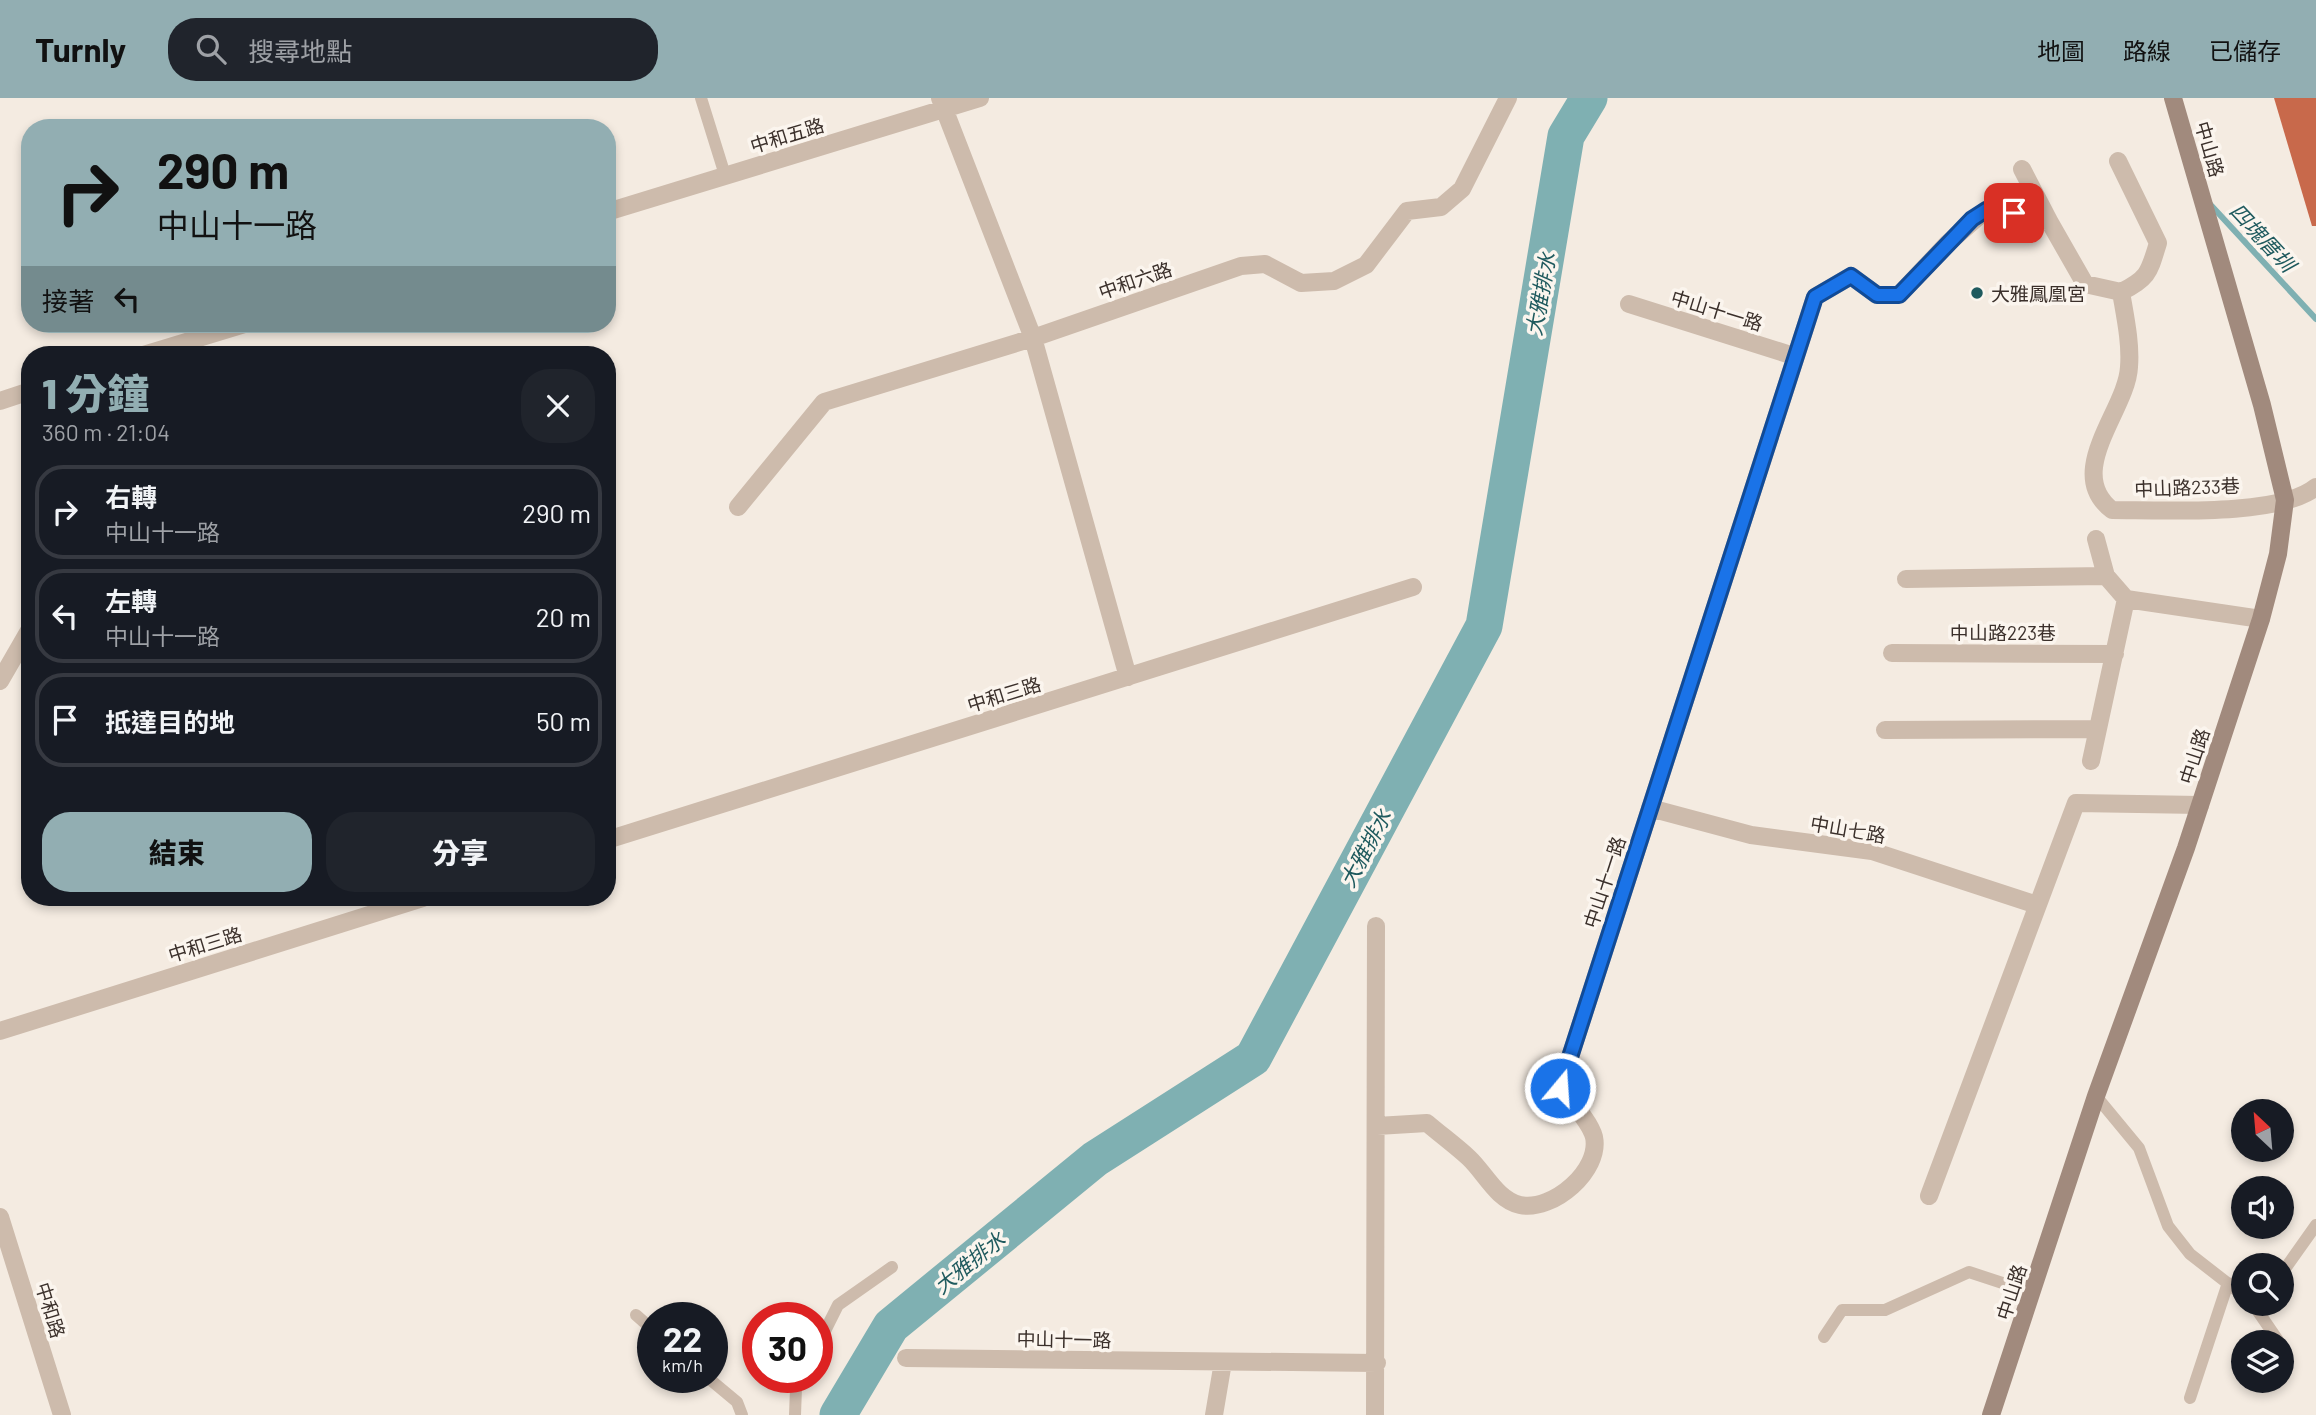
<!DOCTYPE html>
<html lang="zh-TW">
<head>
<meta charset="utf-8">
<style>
  body { margin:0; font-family:Barlow,"Noto Sans TC",sans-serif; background:#20242c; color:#f1f3f6; height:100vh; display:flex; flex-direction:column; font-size:26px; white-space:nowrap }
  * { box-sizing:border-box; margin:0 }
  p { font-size:23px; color:#9ea1a6 }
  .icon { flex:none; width:38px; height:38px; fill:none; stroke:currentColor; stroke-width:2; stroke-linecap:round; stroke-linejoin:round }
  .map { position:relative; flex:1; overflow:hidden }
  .sheet { position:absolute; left:21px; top:248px; width:595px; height:560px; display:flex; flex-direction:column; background:#171b24; border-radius:28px; box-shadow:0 4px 10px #0003 }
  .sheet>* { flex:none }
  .top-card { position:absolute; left:21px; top:21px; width:595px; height:214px; border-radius:28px; box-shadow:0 4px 10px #0003; background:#92aeb2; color:#111; overflow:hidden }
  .needle { width:46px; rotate:334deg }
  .fabs { position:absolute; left:2231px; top:1001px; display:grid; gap:14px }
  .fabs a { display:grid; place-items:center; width:63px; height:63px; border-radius:50%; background:#171b24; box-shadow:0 4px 10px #0003; font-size:35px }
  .speed { position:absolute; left:637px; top:1204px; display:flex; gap:14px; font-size:35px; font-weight:700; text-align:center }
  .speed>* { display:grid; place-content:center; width:91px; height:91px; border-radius:50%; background:#171b24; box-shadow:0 4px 10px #0003; line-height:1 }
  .speed small { font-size:18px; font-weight:400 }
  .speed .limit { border:10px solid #d22; background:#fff; color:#111 }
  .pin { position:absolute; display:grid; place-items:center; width:60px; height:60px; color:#fff; margin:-30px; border-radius:14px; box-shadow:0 4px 10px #0006 }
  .me { position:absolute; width:77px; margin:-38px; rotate:18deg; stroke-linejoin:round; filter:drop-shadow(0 0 5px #0008) }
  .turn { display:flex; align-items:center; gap:24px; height:147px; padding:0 21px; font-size:32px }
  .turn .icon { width:91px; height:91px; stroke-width:2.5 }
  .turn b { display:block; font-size:49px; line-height:60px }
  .then { display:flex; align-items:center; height:66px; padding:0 21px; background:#0003; gap:14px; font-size:26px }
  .round { display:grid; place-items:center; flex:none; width:74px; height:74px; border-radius:28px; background:#20242c }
  .summary { display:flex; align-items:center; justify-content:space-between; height:119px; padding:0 21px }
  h1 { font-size:42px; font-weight:800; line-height:52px; color:#92aeb2 }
  .action { display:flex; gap:14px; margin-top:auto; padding:14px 21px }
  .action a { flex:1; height:80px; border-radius:28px; background:#92aeb2; color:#111; font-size:28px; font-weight:800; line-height:80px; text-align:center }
  .action a+a { background:#20242c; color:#f1f3f6 }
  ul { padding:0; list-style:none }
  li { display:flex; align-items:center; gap:21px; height:94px; margin:0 14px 10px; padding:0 7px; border:4px solid #363941; border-radius:28px }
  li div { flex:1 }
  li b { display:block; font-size:26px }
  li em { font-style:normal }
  header { display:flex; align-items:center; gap:42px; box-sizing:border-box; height:98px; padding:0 35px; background:#92aeb2; color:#111 }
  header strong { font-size:33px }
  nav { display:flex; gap:38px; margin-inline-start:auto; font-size:24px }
  .search { width:490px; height:63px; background:#20242c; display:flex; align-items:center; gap:18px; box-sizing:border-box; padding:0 24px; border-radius:28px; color:#9ea1a6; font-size:26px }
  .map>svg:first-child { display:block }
</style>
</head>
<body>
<header>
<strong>Turnly</strong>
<div class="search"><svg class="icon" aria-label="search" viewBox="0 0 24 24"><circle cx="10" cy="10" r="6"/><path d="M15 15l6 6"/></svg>搜尋地點</div>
<nav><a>地圖</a><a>路線</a><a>已儲存</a></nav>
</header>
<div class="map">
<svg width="2316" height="1317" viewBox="0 0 2316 1317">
  <rect width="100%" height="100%" fill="#f4ebe1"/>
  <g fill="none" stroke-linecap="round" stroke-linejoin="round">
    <path stroke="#7fb0b2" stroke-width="6" d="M 2208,104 L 2316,221"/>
    <path stroke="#7fb0b2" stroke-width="37" d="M 838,1317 L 891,1228 L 1095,1061 L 1253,960 L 1484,528 L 1566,38 L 1589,0"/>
  </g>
  <path fill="#c8694b" d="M 2274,0 L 2316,0 L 2316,128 L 2312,128 Z"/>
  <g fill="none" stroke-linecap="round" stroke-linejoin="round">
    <path stroke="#cdbbac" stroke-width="12" d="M 701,0 L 725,77
      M 2096,998 L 2139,1050 L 2168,1128 L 2190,1156 L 2244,1198
      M 2282,1175 L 2316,1127
      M 2253,1206 L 2279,1244
      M 636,1217 L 653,1232
      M 1824,1239 L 1842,1212 L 1885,1212 L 1969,1174 L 2033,1195
      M 817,1249 L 838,1207 L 892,1169
      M 707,1279 L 737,1304 L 742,1317
      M 2190,1300 L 2228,1185
      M 795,1317 L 796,1290 L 802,1279"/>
    <path stroke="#cdbbac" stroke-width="18" d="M 940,0 L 1033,240 L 1128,579
      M 2118,63 L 2158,145 C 2149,174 2149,180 2121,194
      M 2022,71 L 2049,123
      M 607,114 L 980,0
      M 2121,194 C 2125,218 2131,245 2129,269 C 2127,312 2063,374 2112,412 C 2159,412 2280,419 2316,389
      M 1629,206 L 1794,258
      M 143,257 L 245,226
      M 0,303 L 30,293
      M 738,409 L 824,304 L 1033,240 L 1241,168 L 1265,166 L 1301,185 L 1334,183 L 1366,167 L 1407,113 L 1441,109 L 1462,91 L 1508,0
      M 1906,481 L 2106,478
      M 2126,501 L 2261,521
      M 1892,555 L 2115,556
      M 0,583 L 30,531
      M 1885,632 L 2098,631
      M 2091,663 L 2126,501 L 2106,478 L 2096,441
      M 1650,710 L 1751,737 L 1872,753 L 2037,807
      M 607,742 L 1413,489
      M 0,933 L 423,800
      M 1377,1028 L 1427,1025 C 1441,1037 1456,1048 1469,1060 C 1485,1075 1497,1102 1520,1107 C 1553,1114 1601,1072 1594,1039 C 1590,1023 1570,1003 1560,990 L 1815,199 L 1851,178 L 1877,197 L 1899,197 L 1948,145 L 1986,112 L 2049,123 L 2085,186 L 2121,194
      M 1929,1098 L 2076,705 L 2200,707
      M 0,1119 L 62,1317
      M 906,1260 L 1377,1265
      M 1214,1317 L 1223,1264
      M 1375,1317 L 1376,828"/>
    <path stroke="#a18a7d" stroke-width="18" d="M 1991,1317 L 2096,998 L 2186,750 L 2261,521 L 2278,456 L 2285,402 L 2262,307 L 2173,0"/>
  </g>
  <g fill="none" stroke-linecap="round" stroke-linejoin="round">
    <defs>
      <path id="route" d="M 1560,990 L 1815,199 L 1851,178 L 1877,197 L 1899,197 L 1972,121 L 1986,112 L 2014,115"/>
    </defs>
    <use href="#route" stroke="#114b97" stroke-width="18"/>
    <use href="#route" stroke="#1a73e8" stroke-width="12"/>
  </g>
  <circle fill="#1f5a5e" stroke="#fbf5ee" stroke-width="2.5" cx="1977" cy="195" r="7"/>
  <g text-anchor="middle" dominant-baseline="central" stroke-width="7" stroke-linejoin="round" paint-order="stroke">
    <g font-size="19" fill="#3b302b" stroke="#fbf5ee">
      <text transform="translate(787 37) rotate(-17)">中和五路</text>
      <text transform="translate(2210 51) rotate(74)">中山路</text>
      <text transform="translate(1135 182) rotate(-19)">中和六路</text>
      <text transform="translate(1717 212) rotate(17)">中山十一路</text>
      <text transform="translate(2187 389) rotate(-2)">中山路233巷</text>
      <text x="2003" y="534">中山路223巷</text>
      <text transform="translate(1004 596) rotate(-17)">中和三路</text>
      <text transform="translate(2194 658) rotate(-72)">中山路</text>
      <text transform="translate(1848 731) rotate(10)">中山七路</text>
      <text transform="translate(1604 784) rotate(-72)">中山十一路</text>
      <text transform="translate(205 846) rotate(-17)">中和三路</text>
      <text transform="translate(2011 1194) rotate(-72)">中山路</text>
      <text transform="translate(51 1212) rotate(73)">中和路</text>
      <text transform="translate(1064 1241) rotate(1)">中山十一路</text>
    </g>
    <g font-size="19" fill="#3b302b" stroke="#fbf5ee" text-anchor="start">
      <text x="1991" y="195">大雅鳳凰宮</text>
    </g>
    <g font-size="21" font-style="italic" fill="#1f5a5e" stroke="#fbf5ee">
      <text transform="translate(2263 139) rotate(47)">四塊厝圳</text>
      <text transform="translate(1540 196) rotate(-80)">大雅排水</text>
      <text transform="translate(1365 750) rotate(-62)">大雅排水</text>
      <text transform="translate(969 1164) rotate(-39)">大雅排水</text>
    </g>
  </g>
</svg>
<div class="fabs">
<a><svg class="needle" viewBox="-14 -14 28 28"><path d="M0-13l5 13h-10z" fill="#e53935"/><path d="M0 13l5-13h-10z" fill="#9ea1a6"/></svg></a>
<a><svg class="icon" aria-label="sound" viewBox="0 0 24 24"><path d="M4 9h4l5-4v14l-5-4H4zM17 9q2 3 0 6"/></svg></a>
<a><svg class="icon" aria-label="search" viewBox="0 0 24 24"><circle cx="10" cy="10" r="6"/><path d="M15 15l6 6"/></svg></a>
<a><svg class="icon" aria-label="layers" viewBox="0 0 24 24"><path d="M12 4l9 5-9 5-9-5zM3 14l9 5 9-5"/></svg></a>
</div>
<div class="speed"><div>22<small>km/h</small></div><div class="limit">30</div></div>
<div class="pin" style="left:2014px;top:115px;background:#d93025"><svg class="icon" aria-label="arrive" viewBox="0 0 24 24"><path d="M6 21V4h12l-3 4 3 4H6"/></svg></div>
<svg class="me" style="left:1560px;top:990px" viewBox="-20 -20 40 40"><circle r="17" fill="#1a73e8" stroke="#fff" stroke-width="3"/><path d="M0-11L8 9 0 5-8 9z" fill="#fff"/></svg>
<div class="top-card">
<div class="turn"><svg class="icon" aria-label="right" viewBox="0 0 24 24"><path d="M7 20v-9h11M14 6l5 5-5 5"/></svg><div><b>290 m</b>中山十一路</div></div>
<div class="then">接著<svg class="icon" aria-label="left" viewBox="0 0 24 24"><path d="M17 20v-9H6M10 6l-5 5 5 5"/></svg></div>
</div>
<section class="sheet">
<div class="summary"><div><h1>1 分鐘</h1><p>360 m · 21:04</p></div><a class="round"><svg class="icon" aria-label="close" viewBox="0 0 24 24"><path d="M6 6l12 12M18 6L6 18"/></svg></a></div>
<ul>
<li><svg class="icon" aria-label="right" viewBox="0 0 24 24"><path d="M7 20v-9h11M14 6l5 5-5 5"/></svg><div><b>右轉</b><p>中山十一路</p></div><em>290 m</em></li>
<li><svg class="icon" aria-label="left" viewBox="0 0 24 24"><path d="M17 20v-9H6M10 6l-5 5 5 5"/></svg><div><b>左轉</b><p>中山十一路</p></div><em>20 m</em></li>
<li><svg class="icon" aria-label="arrive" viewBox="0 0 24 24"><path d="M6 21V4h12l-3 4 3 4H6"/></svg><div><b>抵達目的地</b></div><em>50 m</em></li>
</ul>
<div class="action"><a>結束</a><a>分享</a></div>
</section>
</div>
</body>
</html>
